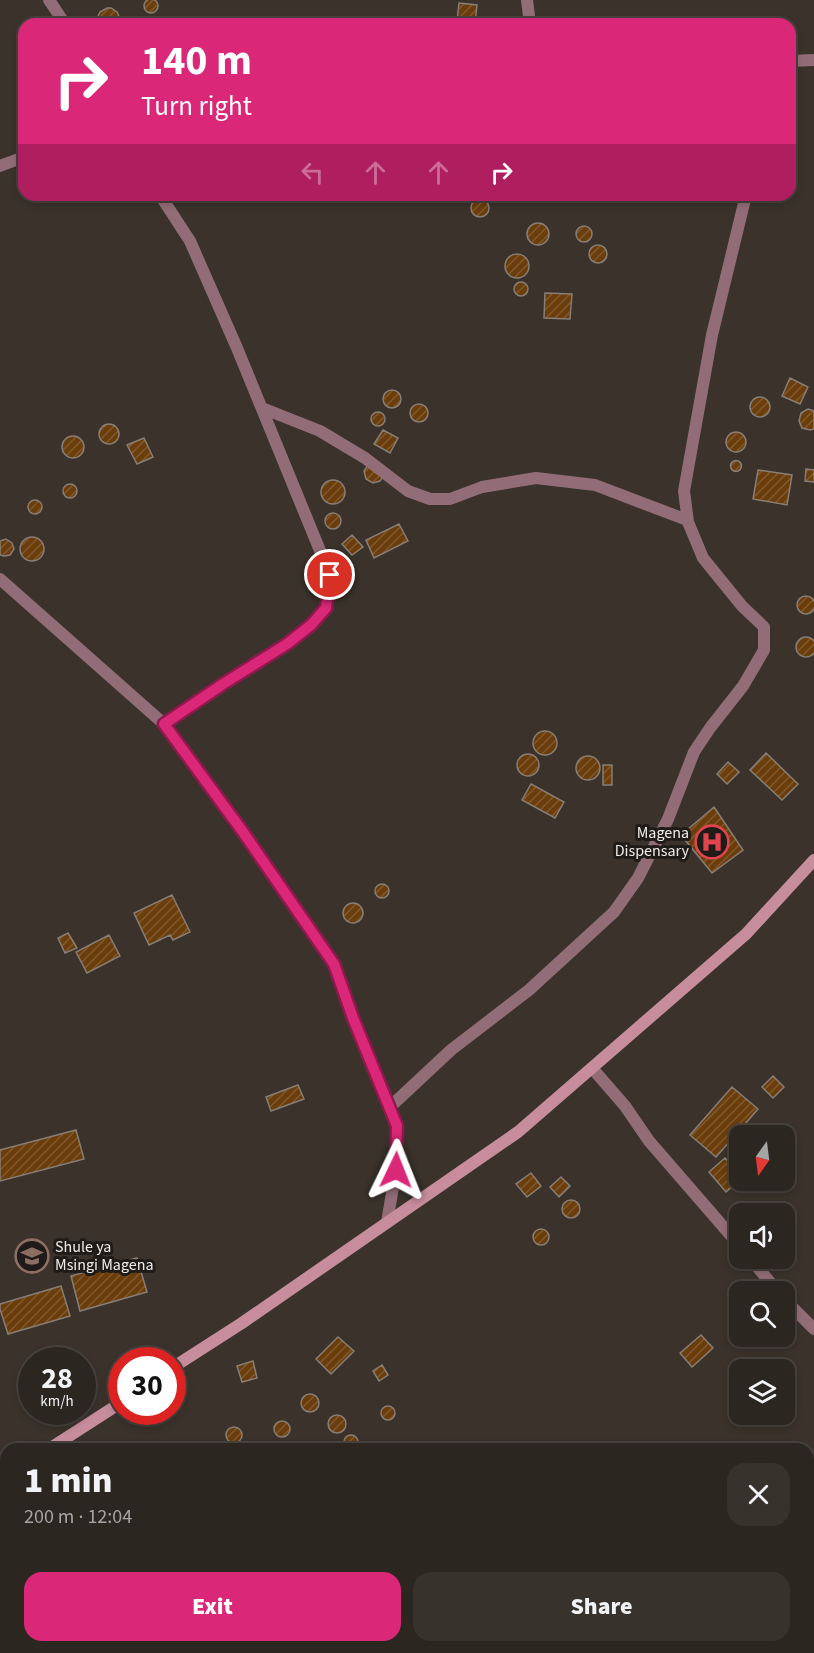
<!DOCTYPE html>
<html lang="en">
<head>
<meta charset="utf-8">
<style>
  body { margin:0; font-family:"Source Sans 3",sans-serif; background:#38322d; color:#f1f3f6; height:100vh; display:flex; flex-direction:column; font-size:22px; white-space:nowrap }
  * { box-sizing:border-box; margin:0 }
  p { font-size:20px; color:#a6a5a5 }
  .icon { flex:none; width:33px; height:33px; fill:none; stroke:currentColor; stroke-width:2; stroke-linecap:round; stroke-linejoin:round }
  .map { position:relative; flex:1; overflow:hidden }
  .drawer { position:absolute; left:0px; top:1443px; width:814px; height:210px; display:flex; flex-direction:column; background:#2c2620; border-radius:18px 18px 0 0; box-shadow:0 3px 9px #0003,0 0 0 2px #48433e }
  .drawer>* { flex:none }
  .top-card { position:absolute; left:18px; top:18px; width:778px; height:183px; border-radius:18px; box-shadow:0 3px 9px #0003,0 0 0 2px #48433e; background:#db2777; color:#fff; overflow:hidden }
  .needle { width:39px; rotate:194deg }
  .fabs { position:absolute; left:729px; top:1125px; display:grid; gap:12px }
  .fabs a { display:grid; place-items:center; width:66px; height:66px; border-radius:12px; background:#2c2620; box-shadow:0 3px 9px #0003,0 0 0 2px #48433e; font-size:30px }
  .speed { position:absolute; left:18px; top:1347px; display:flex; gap:12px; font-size:30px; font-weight:700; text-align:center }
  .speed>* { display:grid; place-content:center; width:78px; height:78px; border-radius:50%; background:#2c2620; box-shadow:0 3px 9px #0003,0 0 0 2px #48433e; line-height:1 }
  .speed small { font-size:15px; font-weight:400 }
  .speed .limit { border:9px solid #d22; background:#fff; color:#111 }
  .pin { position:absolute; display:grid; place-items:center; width:51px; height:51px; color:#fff; margin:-26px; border:3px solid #fff; border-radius:50%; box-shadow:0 2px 6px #0007 }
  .me { position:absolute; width:66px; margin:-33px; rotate:2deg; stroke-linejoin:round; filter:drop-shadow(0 0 4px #0008) }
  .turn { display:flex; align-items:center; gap:21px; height:126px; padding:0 24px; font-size:27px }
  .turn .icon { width:78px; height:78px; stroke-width:2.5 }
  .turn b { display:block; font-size:42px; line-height:51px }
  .lanes { display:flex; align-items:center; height:57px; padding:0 24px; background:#0003; justify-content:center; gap:30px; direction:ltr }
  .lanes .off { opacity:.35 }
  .round { display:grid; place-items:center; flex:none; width:63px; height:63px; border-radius:18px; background:#38322d }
  .summary { display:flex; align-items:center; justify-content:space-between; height:102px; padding:0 24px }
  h1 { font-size:36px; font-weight:800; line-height:45px }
  .button { display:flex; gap:12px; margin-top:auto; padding:12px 24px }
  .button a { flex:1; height:69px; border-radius:18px; background:#db2777; color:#fff; font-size:24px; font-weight:800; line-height:69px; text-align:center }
  .button a+a { background:#38322d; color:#f1f3f6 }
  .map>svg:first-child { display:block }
</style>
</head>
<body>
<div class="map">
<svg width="814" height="1653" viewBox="0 0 814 1653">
  <defs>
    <pattern id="building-hatch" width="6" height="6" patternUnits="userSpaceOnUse" patternTransform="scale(1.5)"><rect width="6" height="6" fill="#6a3d0b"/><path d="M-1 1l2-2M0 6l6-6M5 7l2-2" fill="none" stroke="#80592f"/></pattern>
  </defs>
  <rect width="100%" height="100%" fill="#3a322b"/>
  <path fill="url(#building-hatch)" stroke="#877e76" stroke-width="1.5" d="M144 6a7 7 0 1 1 14 0a7 7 0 1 1-14 0Z
    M 459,3 L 477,5 L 475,23 L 457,21 Z
    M 107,8 L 111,8 L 117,12 L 119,16 L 117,24 L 100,24 L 98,16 L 100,12 Z
    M471 208a9 9 0 1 1 18 0a9 9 0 1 1-18 0Z
    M527 234a11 11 0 1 1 22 0a11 11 0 1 1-22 0Z
    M576 234a8 8 0 1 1 16 0a8 8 0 1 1-16 0Z
    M589 254a9 9 0 1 1 18 0a9 9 0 1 1-18 0Z
    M505 266a12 12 0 1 1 24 0a12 12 0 1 1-24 0Z
    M514 289a7 7 0 1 1 14 0a7 7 0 1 1-14 0Z
    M 545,293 L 572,294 L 570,319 L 544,318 Z
    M 790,378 L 808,387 L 800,404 L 782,396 Z
    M383 399a9 9 0 1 1 18 0a9 9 0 1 1-18 0Z
    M750 407a10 10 0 1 1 20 0a10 10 0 1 1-20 0Z
    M410 413a9 9 0 1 1 18 0a9 9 0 1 1-18 0Z
    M 808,409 L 814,411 L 814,429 L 810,430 L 802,428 L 799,421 L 801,413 Z
    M371 419a7 7 0 1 1 14 0a7 7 0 1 1-14 0Z
    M99 434a10 10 0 1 1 20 0a10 10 0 1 1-20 0Z
    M 383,430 L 398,438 L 390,453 L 374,444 Z
    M726 442a10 10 0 1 1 20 0a10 10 0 1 1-20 0Z
    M62 447a11 11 0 1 1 22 0a11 11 0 1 1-22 0Z
    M 144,438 L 153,457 L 137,464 L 127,445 Z
    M730.5 466a5.5 5.5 0 1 1 11 0a5.5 5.5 0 1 1-11 0Z
    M 368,465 L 383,477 L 380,481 L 373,483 L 366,479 L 364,471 Z
    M 806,469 L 814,470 L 814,482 L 805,481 Z
    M 758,470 L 792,475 L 787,505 L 753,499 Z
    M321 492a12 12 0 1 1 24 0a12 12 0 1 1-24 0Z
    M63 491a7 7 0 1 1 14 0a7 7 0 1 1-14 0Z
    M28 507a7 7 0 1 1 14 0a7 7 0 1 1-14 0Z
    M325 521a8 8 0 1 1 16 0a8 8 0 1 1-16 0Z
    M 399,524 L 408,541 L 374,558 L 366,540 Z
    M 352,535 L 363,547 L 352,555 L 342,544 Z
    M20 549a12 12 0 1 1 24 0a12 12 0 1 1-24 0Z
    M 6,539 L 12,543 L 14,549 L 10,555 L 4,556 L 0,555 L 0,541 Z
    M797 605a9 9 0 1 1 18 0a9 9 0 1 1-18 0Z
    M796 647a10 10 0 1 1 20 0a10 10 0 1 1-20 0Z
    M533 743a12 12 0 1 1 24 0a12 12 0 1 1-24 0Z
    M 766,753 L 798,784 L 782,800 L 750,770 Z
    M517 765a11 11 0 1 1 22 0a11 11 0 1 1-22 0Z
    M576 768a12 12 0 1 1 24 0a12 12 0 1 1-24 0Z
    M 728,762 L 739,772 L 727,784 L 717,774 Z
    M 603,765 L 612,765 L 612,785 L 603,785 Z
    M 531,784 L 564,802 L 555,818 L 522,800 Z
    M 714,807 L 743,850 L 712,873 L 681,835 Z
    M375 891a7 7 0 1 1 14 0a7 7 0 1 1-14 0Z
    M 172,895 L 190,932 L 173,940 L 170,935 L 149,945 L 134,913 Z
    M343 913a10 10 0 1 1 20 0a10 10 0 1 1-20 0Z
    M 68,933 L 77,948 L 65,953 L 58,938 Z
    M 109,935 L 120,956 L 87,973 L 76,952 Z
    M 773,1076 L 784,1087 L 773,1098 L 762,1087 Z
    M 298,1085 L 304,1099 L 271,1111 L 266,1097 Z
    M 732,1087 L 758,1109 L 716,1157 L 690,1135 Z
    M 76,1130 L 84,1159 L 0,1181 L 0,1150 Z
    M 725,1158 L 740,1175 L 740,1180 L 726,1192 L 709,1172 Z
    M 531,1173 L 541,1186 L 527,1197 L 516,1184 Z
    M 561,1177 L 570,1186 L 559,1197 L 550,1187 Z
    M562 1209a9 9 0 1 1 18 0a9 9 0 1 1-18 0Z
    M533 1237a8 8 0 1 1 16 0a8 8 0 1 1-16 0Z
    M 137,1258 L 147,1292 L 80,1311 L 71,1276 Z
    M 61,1286 L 70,1316 L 8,1334 L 0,1309 L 0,1304 Z
    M 701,1335 L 713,1348 L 692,1367 L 680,1353 Z
    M 338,1337 L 354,1351 L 331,1374 L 316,1359 Z
    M 253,1361 L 257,1378 L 242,1382 L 237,1366 Z
    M 382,1365 L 388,1375 L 379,1381 L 373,1371 Z
    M301 1403a9 9 0 1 1 18 0a9 9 0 1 1-18 0Z
    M381 1413a7 7 0 1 1 14 0a7 7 0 1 1-14 0Z
    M328 1424a9 9 0 1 1 18 0a9 9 0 1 1-18 0Z
    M274 1429a8 8 0 1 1 16 0a8 8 0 1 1-16 0Z
    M226 1435a8 8 0 1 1 16 0a8 8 0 1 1-16 0Z
    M344 1442a7 7 0 1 1 14 0a7 7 0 1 1-14 0Z
    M 511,1647 L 532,1647 L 532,1650 L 531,1653 L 513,1653 Z"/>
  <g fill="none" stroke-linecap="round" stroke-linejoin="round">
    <path stroke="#926d77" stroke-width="12" d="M 49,0 L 65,24
      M 527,0 L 530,24
      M 790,61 L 814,60
      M 0,166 L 24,157
      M 160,195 L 190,241 L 237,348 L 330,575 L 326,608 L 311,625 L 287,644 L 223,684 L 164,724
      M 262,408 L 320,431 L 365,458 L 408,491 L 430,499 L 450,499 L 482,487 L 536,478 L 595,485 L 687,520
      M 0,579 L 164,724 L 243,832 L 334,964 L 353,1018 L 397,1126 L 396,1170 L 387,1222
      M 592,1068 L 625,1106 L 649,1141 L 740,1246
      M 390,1107 L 451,1050 L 529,990 L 614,912 L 638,878 L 668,819 L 694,752 L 710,728 L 743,686 L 764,650 L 764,627 L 742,606 L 703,558 L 688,522 L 684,491 L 712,335 L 746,195
      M 750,1258 L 778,1292
      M 784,1299 L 814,1329
      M 0,1482 L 6,1478
      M 34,1653 L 36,1647"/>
    <path stroke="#c78d9c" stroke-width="12" d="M 172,1368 L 242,1323 L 518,1132 L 746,934 L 814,860
      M 49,1449 L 122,1402"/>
  </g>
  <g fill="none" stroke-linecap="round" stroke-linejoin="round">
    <defs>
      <path id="route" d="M 330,575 L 326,608 L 311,625 L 287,644 L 223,684 L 164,724 L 243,832 L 334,964 L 353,1018 L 397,1126 L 396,1170"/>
    </defs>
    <use href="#route" stroke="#8e194d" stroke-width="15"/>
    <use href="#route" stroke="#db2777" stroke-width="10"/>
  </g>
  <defs>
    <symbol id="hospital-ring" viewBox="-11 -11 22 22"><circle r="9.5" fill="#1f1b18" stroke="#e0444e" stroke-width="1.5"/><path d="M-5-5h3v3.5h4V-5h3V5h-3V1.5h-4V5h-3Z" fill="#e0444e"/></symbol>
    <symbol id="school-ring" viewBox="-11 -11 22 22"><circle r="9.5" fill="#1f1b18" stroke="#8d6e63" stroke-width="1.5"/><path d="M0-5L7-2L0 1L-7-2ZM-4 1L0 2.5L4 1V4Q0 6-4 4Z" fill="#8d6e63"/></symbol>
  </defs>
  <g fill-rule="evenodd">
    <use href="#hospital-ring" x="693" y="823" width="38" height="38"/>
    <use href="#school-ring" x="13" y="1237" width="38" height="38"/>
  </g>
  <g text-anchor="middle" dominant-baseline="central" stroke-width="6" stroke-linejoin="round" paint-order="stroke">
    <g font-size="16" fill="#f0ebe6" stroke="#1f1b18" text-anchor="end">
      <text x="689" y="833">Magena<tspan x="689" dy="18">Dispensary</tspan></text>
      <text x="55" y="1247" text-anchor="start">Shule ya<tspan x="55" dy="18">Msingi Magena</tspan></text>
    </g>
  </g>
</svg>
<div class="fabs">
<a><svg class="needle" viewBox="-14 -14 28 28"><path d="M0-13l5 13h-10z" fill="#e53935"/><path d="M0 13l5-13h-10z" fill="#a6a5a5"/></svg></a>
<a><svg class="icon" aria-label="sound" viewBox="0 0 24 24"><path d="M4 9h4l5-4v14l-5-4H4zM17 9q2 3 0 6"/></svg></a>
<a><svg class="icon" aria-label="search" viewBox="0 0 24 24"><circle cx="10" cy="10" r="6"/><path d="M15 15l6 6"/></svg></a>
<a><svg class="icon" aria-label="layers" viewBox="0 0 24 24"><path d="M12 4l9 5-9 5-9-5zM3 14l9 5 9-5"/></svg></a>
</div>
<div class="speed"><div>28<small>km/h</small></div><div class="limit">30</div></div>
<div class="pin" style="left:330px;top:575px;background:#d93025"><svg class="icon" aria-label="arrive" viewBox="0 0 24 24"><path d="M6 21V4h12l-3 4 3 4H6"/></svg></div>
<svg class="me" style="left:396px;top:1170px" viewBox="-20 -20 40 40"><path d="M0-17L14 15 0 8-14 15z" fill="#db2777" stroke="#fff" stroke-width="4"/></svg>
<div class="top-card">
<div class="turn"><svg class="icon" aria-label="right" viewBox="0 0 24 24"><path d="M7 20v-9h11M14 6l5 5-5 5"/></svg><div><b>140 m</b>Turn right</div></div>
<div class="lanes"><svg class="icon off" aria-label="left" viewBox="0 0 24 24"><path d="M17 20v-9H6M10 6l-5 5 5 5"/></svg><svg class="icon off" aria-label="ahead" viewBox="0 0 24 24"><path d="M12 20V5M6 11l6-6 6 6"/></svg><svg class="icon off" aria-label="ahead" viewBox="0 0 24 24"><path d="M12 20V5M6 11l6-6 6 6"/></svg><svg class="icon" aria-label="right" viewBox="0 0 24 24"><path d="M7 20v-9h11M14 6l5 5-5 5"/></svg></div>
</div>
<section class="drawer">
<div class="summary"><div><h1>1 min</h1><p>200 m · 12:04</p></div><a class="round"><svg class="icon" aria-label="close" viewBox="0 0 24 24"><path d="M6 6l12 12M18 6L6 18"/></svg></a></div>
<div class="button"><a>Exit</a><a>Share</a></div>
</section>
</div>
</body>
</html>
